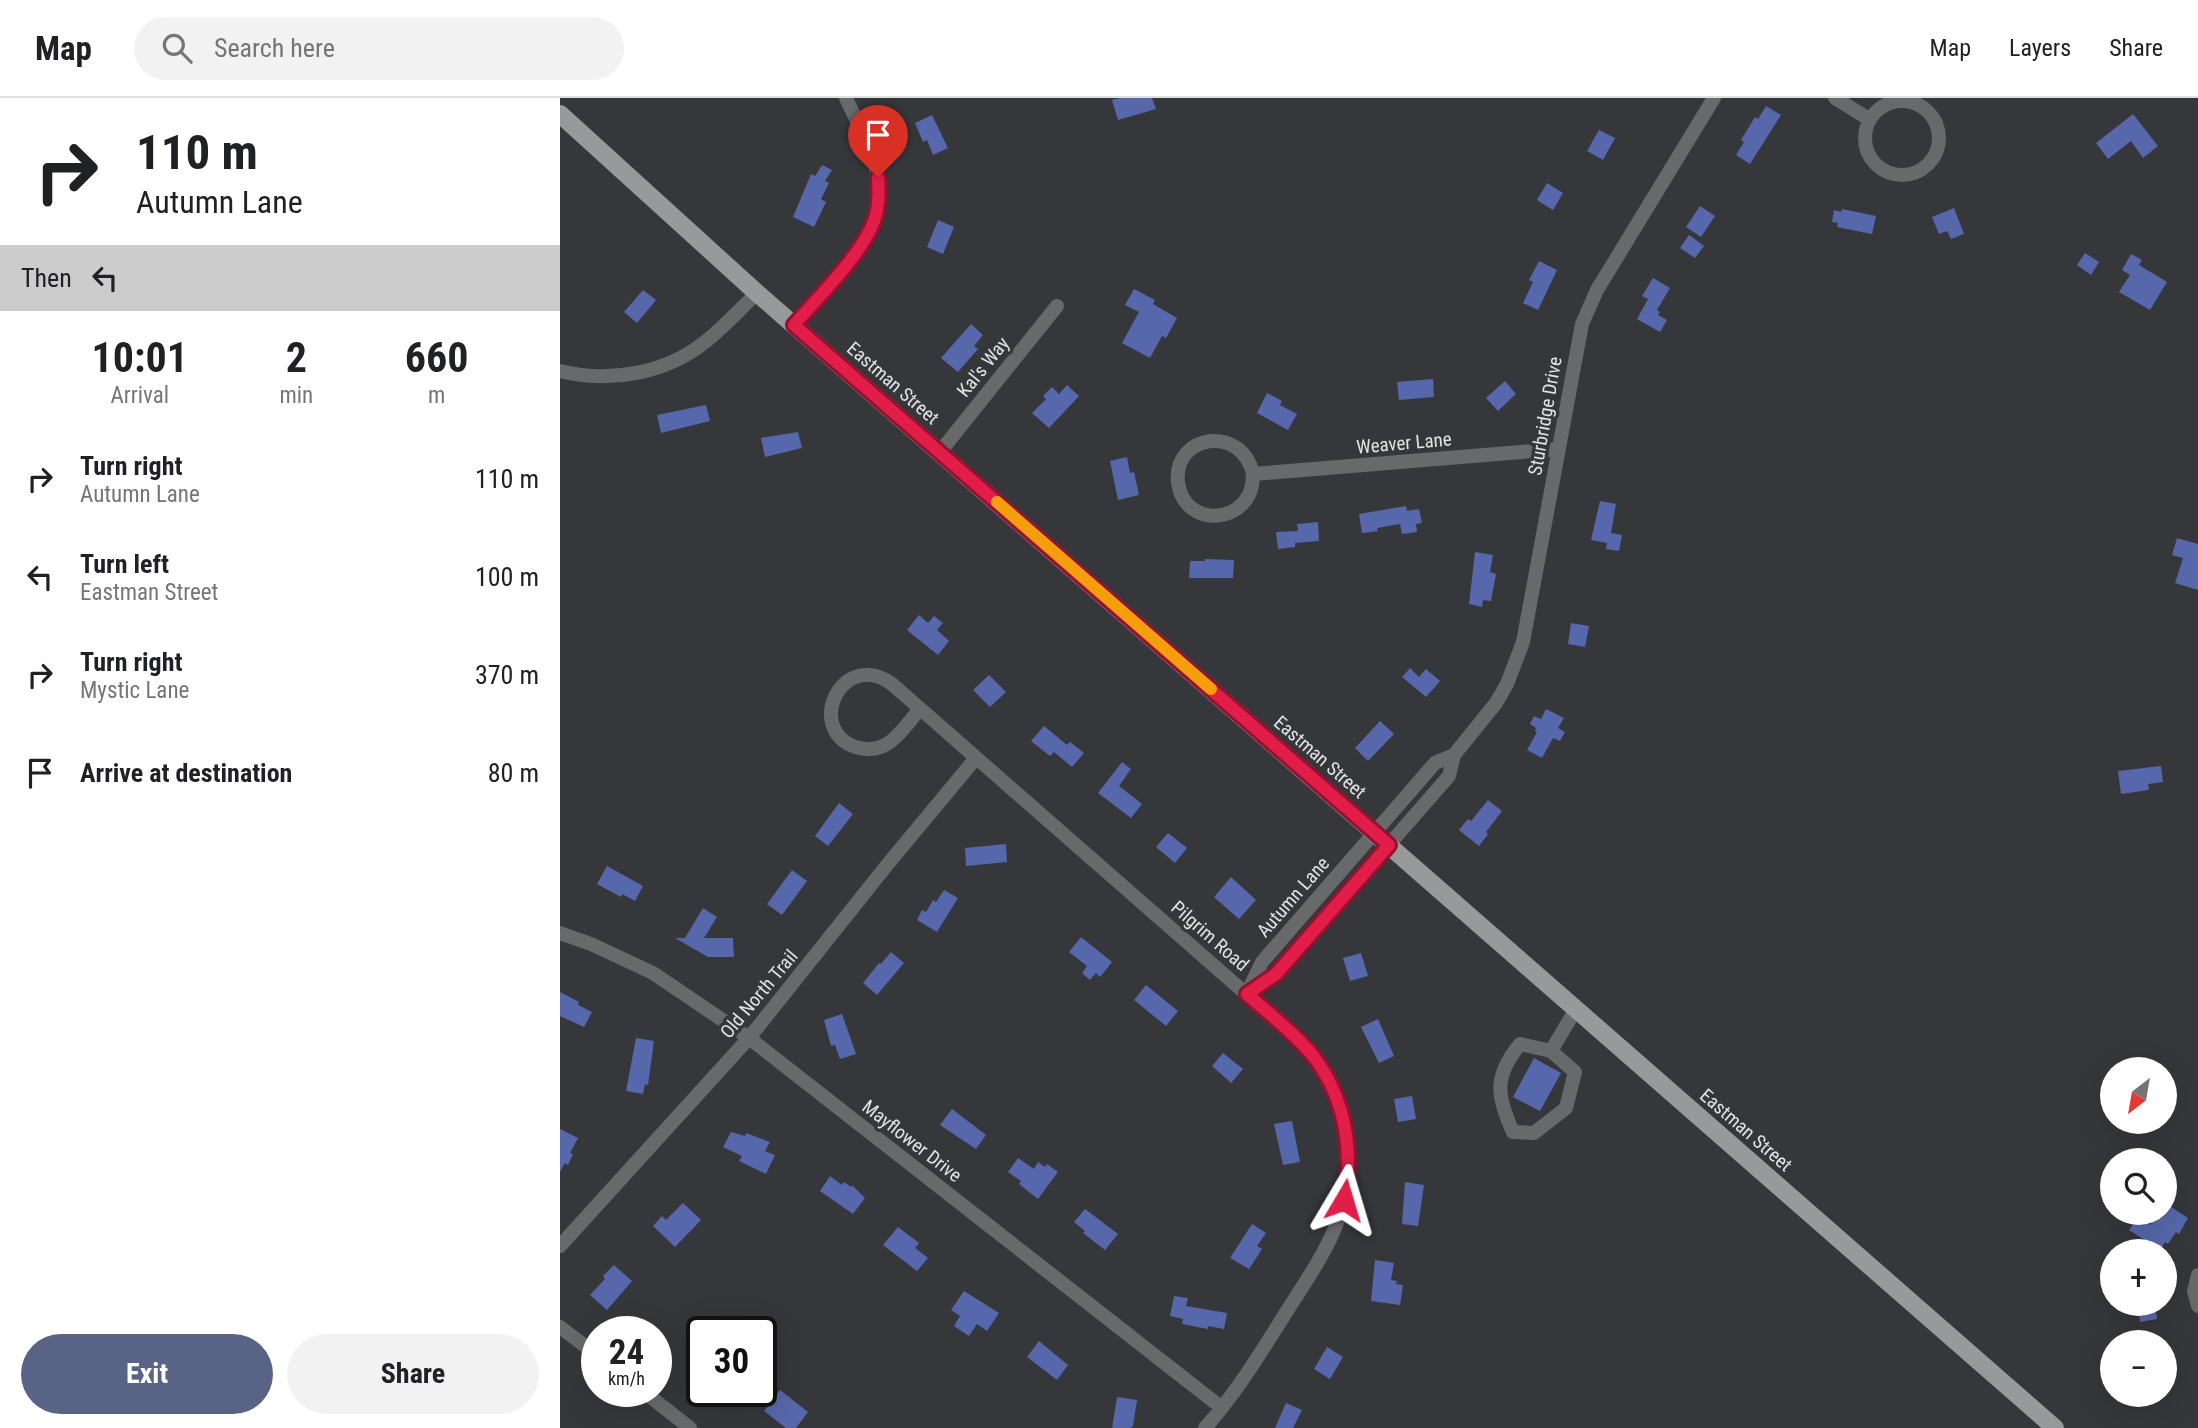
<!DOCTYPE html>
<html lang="en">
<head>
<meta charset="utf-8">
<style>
  body { margin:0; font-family:"Roboto Condensed",sans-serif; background:#f2f2f2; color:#202124; height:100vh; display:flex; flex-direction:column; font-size:26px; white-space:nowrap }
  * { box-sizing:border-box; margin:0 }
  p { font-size:23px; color:#757577 }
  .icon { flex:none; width:38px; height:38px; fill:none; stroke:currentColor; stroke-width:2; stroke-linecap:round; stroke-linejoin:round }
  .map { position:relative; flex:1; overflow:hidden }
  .sheet { display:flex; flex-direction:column; background:#fff; width:560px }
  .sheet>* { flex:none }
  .guide { background:#fff; color:#202124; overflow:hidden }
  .needle { width:46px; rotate:211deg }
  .tools { position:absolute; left:1540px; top:959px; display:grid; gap:14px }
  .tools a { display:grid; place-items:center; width:77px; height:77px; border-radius:50%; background:#fff; box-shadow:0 7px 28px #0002; font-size:35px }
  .speed { position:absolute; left:21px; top:1218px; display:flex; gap:14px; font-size:35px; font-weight:700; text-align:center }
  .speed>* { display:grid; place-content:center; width:91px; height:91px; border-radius:50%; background:#fff; box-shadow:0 7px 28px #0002; line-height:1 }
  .speed small { font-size:18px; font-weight:400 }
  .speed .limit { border:4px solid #111; border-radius:10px; background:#fff; color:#111 }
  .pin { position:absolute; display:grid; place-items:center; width:60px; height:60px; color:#fff; margin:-72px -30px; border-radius:50% 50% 50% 0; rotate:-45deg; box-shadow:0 0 7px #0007 }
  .pin .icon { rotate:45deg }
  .me { position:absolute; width:77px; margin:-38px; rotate:7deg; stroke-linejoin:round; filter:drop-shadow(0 0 5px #0008) }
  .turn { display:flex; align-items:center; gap:24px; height:147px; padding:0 21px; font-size:32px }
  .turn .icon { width:91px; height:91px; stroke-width:2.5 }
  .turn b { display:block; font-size:49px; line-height:60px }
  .then { display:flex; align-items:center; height:66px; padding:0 21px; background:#0003; gap:14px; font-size:26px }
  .eta { display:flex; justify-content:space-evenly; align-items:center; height:119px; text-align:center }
  .eta b { font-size:42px; font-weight:700; line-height:49px }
  .primary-button { display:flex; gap:14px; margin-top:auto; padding:14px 21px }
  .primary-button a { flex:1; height:80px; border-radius:42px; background:#596386; color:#fff; font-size:28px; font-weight:700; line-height:80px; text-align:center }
  .primary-button a+a { background:#f2f2f2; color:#202124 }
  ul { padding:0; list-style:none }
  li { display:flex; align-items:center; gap:21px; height:98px; padding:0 21px }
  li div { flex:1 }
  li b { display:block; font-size:26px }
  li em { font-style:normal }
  header { display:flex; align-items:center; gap:42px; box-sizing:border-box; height:98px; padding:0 35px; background:#fff; border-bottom:2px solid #e0e0e0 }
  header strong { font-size:33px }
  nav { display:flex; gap:38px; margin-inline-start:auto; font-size:24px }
  .search { width:490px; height:63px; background:#f2f2f2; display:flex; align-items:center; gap:18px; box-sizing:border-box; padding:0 24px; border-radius:38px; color:#757577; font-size:26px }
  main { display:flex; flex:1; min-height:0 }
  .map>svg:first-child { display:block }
</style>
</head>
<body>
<header>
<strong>Map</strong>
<div class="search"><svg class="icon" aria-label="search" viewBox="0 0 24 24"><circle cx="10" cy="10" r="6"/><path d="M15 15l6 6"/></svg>Search here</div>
<nav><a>Map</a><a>Layers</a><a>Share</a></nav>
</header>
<main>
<section class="sheet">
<div class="guide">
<div class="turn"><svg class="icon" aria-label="right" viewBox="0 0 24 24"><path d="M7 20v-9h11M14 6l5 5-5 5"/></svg><div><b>110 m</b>Autumn Lane</div></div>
<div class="then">Then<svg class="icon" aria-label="left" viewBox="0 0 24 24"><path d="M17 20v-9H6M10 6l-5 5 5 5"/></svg></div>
</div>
<div class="eta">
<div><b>10:01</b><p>Arrival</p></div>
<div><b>2</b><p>min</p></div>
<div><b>660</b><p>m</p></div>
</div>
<ul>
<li><svg class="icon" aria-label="right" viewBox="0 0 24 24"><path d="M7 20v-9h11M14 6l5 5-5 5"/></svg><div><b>Turn right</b><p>Autumn Lane</p></div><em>110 m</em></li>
<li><svg class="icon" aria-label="left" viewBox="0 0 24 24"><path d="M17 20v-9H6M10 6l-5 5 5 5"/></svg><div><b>Turn left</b><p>Eastman Street</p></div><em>100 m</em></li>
<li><svg class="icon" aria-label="right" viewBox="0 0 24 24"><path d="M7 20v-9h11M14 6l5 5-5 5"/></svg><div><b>Turn right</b><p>Mystic Lane</p></div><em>370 m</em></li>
<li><svg class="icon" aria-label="arrive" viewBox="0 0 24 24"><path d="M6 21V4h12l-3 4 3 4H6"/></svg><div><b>Arrive at destination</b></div><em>80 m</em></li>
</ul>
<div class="primary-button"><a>Exit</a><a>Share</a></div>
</section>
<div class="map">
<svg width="1638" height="1330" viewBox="0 0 1638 1330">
  <rect width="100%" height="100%" fill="#36373a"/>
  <path fill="#5668ab" d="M 560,0 L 592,0 L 596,11 L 558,22 L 552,2 Z
    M 1206,8 L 1221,17 L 1190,66 L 1176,57 L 1184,44 L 1181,42 L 1195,19 L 1198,21 Z
    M 1573,16 L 1598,48 L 1583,60 L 1571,43 L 1548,61 L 1536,45 Z
    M 372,17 L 388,50 L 373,57 L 367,42 L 363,44 L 355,25 Z
    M 1039,32 L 1055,40 L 1043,62 L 1027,53 Z
    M 262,67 L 272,72 L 265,83 L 269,85 L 261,101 L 266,104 L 254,129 L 233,119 L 251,76 L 255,78 Z
    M 987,85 L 1003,95 L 993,112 L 977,102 Z
    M 1140,108 L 1155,118 L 1141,139 L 1126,129 Z
    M 1394,110 L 1404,136 L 1391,141 L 1387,133 L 1379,136 L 1372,119 Z
    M 1282,111 L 1316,118 L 1312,136 L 1277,129 L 1278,125 L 1272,124 L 1274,112 L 1281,114 Z
    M 378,122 L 394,129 L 383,156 L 367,149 Z
    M 1129,137 L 1144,148 L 1135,160 L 1120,150 Z
    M 1525,155 L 1539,164 L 1531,177 L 1517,167 Z
    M 1571,156 L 1582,162 L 1579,167 L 1607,184 L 1590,212 L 1559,194 L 1570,177 L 1562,172 Z
    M 979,163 L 997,172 L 978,212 L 963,205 L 973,184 L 969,182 Z
    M 1093,180 L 1110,190 L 1097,212 L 1100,214 L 1098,217 L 1107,222 L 1100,234 L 1077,221 L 1088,201 L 1082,198 Z
    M 574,191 L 595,202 L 593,206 L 617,220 L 606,240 L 602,238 L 590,260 L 562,245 L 579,214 L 565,207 Z
    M 83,192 L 96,202 L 77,225 L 64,214 Z
    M 411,226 L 423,237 L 414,248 L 418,251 L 398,274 L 381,260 Z
    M 873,281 L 874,299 L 839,302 L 837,284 Z
    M 945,283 L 956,296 L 938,313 L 926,300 Z
    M 507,287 L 519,298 L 489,330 L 472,315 L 486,301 L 483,298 L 492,289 L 499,296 Z
    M 707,295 L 722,303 L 720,307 L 737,316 L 728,332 L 697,315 Z
    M 146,307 L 150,323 L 101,335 L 97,317 Z
    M 238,334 L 242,350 L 205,359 L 201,340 Z
    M 567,359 L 570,375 L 574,374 L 579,397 L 558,402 L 550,363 Z
    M 1040,403 L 1056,406 L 1051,435 L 1062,437 L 1059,453 L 1046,451 L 1047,445 L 1031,442 Z
    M 846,408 L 847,413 L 859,411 L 862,425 L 856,426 L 857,434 L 842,436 L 840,426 L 817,430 L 818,433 L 802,435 L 799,416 Z
    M 758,424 L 759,443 L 735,445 L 735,449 L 718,451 L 716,434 L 738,433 L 737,426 Z
    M 1617,440 L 1638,446 L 1638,492 L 1615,485 L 1623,460 L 1612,457 Z
    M 915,454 L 933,457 L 930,474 L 936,476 L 931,503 L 923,502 L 922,509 L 909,506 Z
    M 645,461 L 674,462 L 673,480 L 629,480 L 630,463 L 645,463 Z
    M 359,517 L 368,525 L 374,518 L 383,525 L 377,532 L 389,543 L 378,557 L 347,532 Z
    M 1011,525 L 1029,528 L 1025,549 L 1008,546 Z
    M 850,570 L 859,579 L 866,571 L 880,583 L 866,599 L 842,579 Z
    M 429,577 L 446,594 L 430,609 L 413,592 Z
    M 986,611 L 1004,620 L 998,630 L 1005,634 L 1000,643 L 993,640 L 982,660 L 967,652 L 977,634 L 975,633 L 976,630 L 970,626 L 974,618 L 981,621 Z
    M 820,623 L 834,636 L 808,663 L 795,650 Z
    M 484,628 L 507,647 L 510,644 L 524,655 L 512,669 L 494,654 L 490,658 L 471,643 Z
    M 562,664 L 571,671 L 559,688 L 582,706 L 571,720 L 538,695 Z
    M 1601,668 L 1603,684 L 1588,686 L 1589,692 L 1561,696 L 1558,673 Z
    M 928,702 L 942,713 L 926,734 L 928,736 L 919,748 L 899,732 L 908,721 L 911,723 Z
    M 279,705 L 293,716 L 268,748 L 255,738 Z
    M 608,735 L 627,750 L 615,765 L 596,749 Z
    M 446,746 L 447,764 L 406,768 L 405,750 Z
    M 47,768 L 83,788 L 75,803 L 62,796 L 61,799 L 37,786 Z
    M 232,772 L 247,783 L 222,817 L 207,806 Z
    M 671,779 L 696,802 L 679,821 L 654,799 Z
    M 384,792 L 398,800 L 377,834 L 357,822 L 362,812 L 366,814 L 373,802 L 376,804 Z
    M 143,810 L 157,819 L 144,840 L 173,840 L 174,859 L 148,859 L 115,840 L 125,840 Z
    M 521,839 L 552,864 L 540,879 L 536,875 L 530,882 L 522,875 L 527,868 L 509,854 Z
    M 331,854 L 344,865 L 317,897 L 303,885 L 319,865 L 321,866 Z
    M 801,855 L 808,878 L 790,883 L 783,860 Z
    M 586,887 L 618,913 L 606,928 L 574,902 Z
    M 0,894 L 19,904 L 18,907 L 32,914 L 24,929 L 0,918 Z
    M 282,916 L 296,956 L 280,961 L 275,947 L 271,948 L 264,922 Z
    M 818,921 L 834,958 L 819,965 L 801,929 Z
    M 76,940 L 94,943 L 88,987 L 85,986 L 83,996 L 66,993 Z
    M 663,955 L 683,971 L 671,985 L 652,968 Z
    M 974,960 L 1001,975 L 980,1013 L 953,999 Z
    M 852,998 L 856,1021 L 838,1024 L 834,1001 Z
    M 392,1011 L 426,1037 L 416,1051 L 380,1027 Z
    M 732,1023 L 740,1064 L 723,1067 L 714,1026 Z
    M 0,1031 L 18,1040 L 10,1055 L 13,1056 L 8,1067 L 5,1065 L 0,1074 Z
    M 171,1034 L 185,1038 L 186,1035 L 210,1044 L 205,1053 L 215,1057 L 206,1076 L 179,1063 L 182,1058 L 163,1049 Z
    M 458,1060 L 474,1071 L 478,1064 L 485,1069 L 487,1066 L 498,1074 L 478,1101 L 459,1086 L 461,1083 L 448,1074 Z
    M 270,1078 L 282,1087 L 284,1084 L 291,1089 L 292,1087 L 305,1100 L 293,1116 L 260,1093 Z
    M 845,1084 L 864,1087 L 858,1128 L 842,1126 Z
    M 123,1105 L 141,1122 L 115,1149 L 93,1128 L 102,1118 L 106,1122 Z
    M 1605,1105 L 1628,1120 L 1619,1136 L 1616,1134 L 1608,1146 L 1605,1144 L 1600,1152 L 1569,1132 L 1578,1119 L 1590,1127 L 1598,1115 L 1605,1115 Z
    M 525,1111 L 558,1136 L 545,1152 L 523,1135 L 525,1133 L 514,1124 Z
    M 692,1126 L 706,1135 L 697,1148 L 702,1151 L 689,1171 L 670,1160 Z
    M 338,1129 L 359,1145 L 355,1150 L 368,1160 L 357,1173 L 323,1147 Z
    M 815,1162 L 834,1165 L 831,1182 L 837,1183 L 836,1186 L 843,1187 L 840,1207 L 811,1203 Z
    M 54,1167 L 72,1183 L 47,1212 L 30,1197 L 45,1181 L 43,1178 Z
    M 404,1193 L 439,1215 L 427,1233 L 417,1226 L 409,1238 L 394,1228 L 400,1218 L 391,1212 Z
    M 614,1198 L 628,1200 L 626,1208 L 667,1215 L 664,1231 L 648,1228 L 648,1231 L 622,1226 L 623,1221 L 610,1218 Z
    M 1578,1206 L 1595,1206 L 1597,1221 L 1580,1224 Z
    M 479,1243 L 508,1267 L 497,1282 L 467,1259 Z
    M 767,1249 L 783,1259 L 770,1281 L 754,1271 Z
    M 220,1292 L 248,1314 L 236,1330 L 226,1330 L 204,1313 Z
    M 557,1299 L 577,1302 L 573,1328 L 570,1330 L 552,1330 Z
    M 726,1305 L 742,1312 L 733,1330 L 715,1330 Z"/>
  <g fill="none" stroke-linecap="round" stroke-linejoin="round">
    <path stroke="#68696a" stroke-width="14" d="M 1275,0 L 1309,21
      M1305 40a37 37 0 1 1 74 0a37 37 0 1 1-74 0Z
      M 234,227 C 268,186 326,138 318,81 C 314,53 297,25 286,0
      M 0,273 C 49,285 105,276 145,244 C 164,229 180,211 197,195
      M 380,354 L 497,208
      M 693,376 C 682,326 613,336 618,384 C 623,432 694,428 693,376 L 998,351
      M 360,611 C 350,622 340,638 327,646 C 317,652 305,652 295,649 C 244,630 283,550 332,586 L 732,936 C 784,987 804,1061 775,1130 C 763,1159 744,1186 727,1213 C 701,1254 677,1294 645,1330
      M 0,835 L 31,846 L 93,875 L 189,940 L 662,1310
      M 687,895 L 702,864 L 875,665 L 894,657
      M 686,896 L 716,876 L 889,678 L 894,657 L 936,605 L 947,586 L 963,544 L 1022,226 L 1037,192 L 1154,0
      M 991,953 L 960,946 C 934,978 936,997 953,1034 L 974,1035 L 1006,1010 L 1015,974 L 991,953 L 1016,911
      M 0,1148 L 189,940 L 327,767 L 416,660
      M 1638,1177 L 1634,1193 L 1638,1208
      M 0,1229 L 37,1257
      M 83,1293 L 130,1330"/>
    <path stroke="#98999b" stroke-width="18" d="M 0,16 L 197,195 L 1495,1330"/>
  </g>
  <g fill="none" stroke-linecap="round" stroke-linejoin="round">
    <defs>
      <path id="route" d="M 318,79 C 319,92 319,105 316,117 C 306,153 259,198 234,227 L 829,747 L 716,876 L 687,896 C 709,916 735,935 754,959 C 785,1000 794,1053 784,1102"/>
    </defs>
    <use href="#route" stroke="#92132f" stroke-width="18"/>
    <use href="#route" stroke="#e11d48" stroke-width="12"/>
    <path stroke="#f59e0b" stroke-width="12" d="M 437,404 L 651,591"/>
  </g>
  <g text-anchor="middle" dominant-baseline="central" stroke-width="7" stroke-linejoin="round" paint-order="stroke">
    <g font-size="19" fill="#e3e3e5" stroke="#36373a">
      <text transform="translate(423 269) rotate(-51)">Kal's Way</text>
      <text transform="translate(333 285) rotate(41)">Eastman Street</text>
      <text transform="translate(985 318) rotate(-80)">Sturbridge Drive</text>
      <text transform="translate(844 345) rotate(-5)">Weaver Lane</text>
      <text transform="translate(760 659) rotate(41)">Eastman Street</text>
      <text transform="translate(733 799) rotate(-49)">Autumn Lane</text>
      <text transform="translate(650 838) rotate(41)">Pilgrim Road</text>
      <text transform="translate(199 896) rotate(-50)">Old North Trail</text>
      <text transform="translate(1186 1032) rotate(41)">Eastman Street</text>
      <text transform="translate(352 1043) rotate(38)">Mayflower Drive</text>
    </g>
  </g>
</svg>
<div class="tools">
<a><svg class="needle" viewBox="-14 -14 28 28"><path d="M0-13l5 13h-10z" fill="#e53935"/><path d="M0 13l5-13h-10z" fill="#757577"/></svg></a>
<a><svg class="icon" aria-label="search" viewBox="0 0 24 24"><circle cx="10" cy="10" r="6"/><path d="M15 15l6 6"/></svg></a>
<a>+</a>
<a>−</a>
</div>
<div class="speed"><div>24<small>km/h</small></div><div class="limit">30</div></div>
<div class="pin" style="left:318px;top:79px;background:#d93025"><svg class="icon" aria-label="arrive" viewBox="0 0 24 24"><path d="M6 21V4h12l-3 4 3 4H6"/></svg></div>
<svg class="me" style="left:784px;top:1102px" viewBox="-20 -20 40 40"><path d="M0-17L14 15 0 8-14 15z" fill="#e11d48" stroke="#fff" stroke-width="4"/></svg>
</div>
</main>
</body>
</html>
